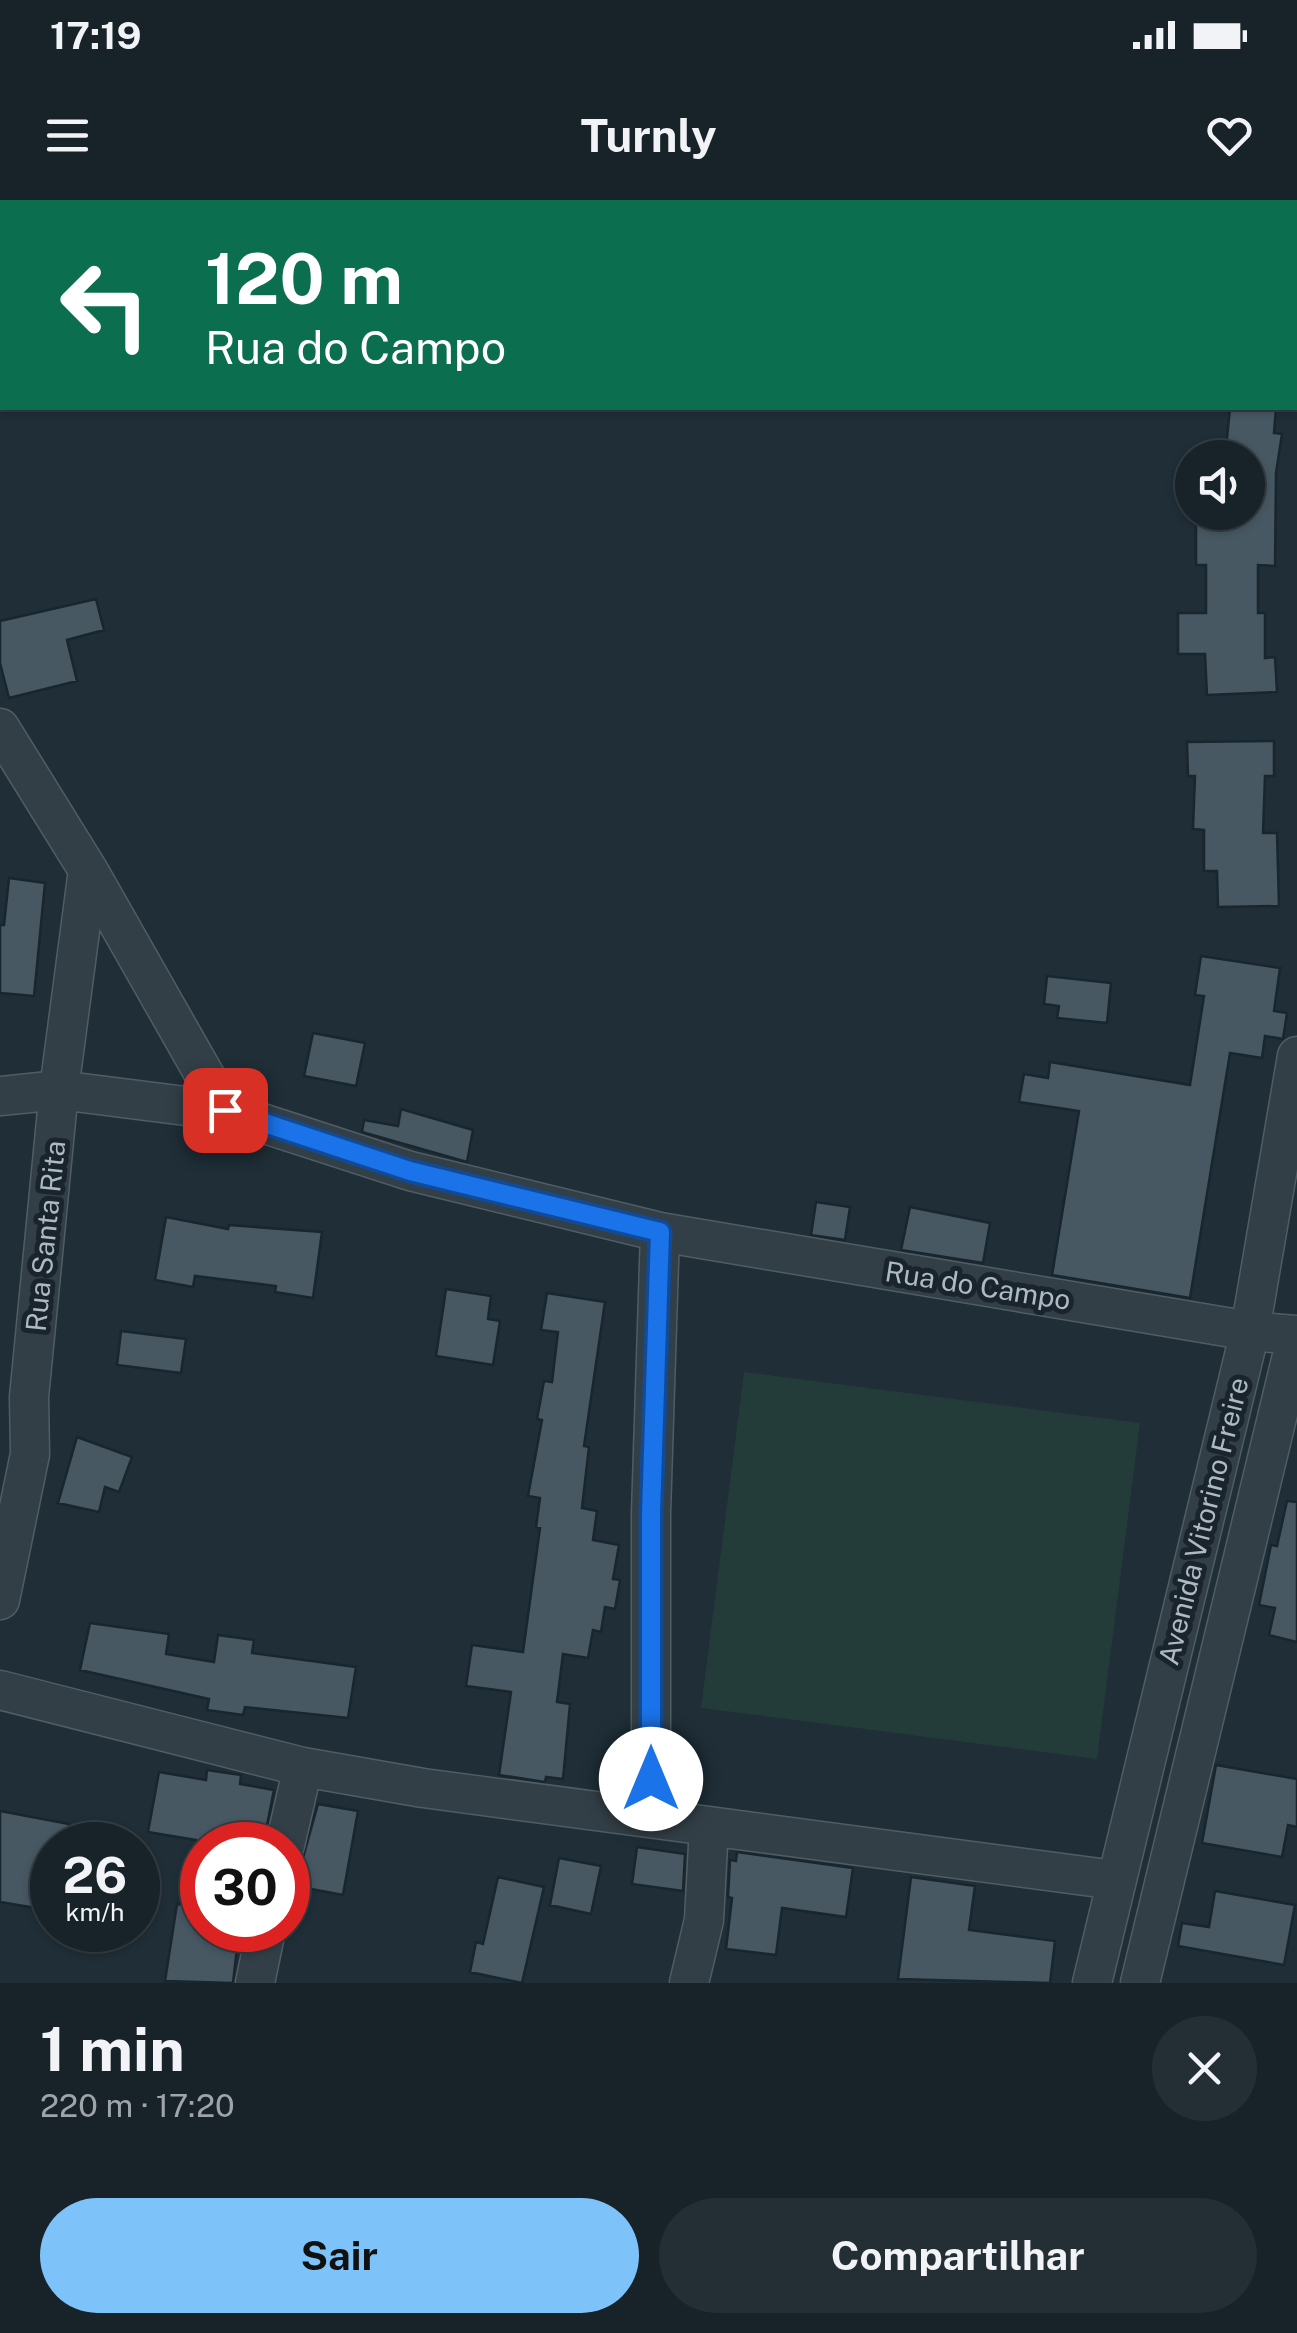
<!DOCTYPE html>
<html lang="pt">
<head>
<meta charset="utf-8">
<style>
  body { margin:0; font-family:"Public Sans",sans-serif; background:#242f35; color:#f1f3f6; height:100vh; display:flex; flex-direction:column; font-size:38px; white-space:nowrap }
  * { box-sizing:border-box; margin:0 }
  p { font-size:32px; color:#9ea4a8 }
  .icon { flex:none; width:55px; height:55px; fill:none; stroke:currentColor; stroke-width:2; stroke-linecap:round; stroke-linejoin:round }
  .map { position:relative; height:1783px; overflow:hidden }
  .details { display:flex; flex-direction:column; background:#172229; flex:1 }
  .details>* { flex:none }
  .guide { position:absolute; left:0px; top:0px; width:1298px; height:210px; box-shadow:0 2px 8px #0004,0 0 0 2px #363f46; background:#0b6e4f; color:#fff; overflow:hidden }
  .fabs { position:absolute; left:1175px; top:240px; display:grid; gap:20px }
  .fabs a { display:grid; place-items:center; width:90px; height:90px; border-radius:50%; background:#172229; box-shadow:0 2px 8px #0004,0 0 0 2px #363f46; font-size:50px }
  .speed { position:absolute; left:30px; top:1622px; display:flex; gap:20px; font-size:50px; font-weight:700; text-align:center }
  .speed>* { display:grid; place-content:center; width:130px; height:130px; border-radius:50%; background:#172229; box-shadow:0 2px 8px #0004,0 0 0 2px #363f46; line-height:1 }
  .speed small { font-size:25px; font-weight:400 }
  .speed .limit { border:15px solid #d22; background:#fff; color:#111 }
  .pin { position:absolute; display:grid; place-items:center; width:85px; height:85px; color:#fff; margin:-42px; border-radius:20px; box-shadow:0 5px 15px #0006 }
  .me { position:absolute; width:110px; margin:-55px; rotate:0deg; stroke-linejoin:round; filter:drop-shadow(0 0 8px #0008) }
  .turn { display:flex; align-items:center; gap:35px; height:210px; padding:0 40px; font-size:45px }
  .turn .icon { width:130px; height:130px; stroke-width:2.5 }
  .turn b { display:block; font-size:70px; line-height:85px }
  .round { display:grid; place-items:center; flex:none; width:105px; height:105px; border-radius:52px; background:#242f35 }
  .overview { display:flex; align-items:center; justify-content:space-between; height:170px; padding:0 40px }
  h1 { font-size:60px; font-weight:700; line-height:75px }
  .button { display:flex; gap:20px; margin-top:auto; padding:20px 40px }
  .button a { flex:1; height:115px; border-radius:60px; background:#7dc2f9; color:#111; font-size:40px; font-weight:700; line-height:115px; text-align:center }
  .button a+a { background:#242f35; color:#f1f3f6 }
  .status { display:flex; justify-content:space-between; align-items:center; height:70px; padding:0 50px; background:#172229; direction:ltr }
  .status svg { height:28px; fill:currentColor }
  header { display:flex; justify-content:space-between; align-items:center; height:130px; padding:0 40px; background:#172229; font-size:45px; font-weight:700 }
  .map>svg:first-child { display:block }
</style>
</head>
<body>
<div class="status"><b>17:19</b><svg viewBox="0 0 49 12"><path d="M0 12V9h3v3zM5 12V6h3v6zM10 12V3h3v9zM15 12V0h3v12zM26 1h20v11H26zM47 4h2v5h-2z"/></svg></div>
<header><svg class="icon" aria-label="menu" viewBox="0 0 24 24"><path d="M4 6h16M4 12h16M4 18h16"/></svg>Turnly<svg class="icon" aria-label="heart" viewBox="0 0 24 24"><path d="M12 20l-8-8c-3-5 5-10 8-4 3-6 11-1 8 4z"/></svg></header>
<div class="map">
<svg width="1297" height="1783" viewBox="0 0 1297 1783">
  <rect width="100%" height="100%" fill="#1f2e37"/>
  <path fill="#243c39" d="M 744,1172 L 1140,1223 L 1097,1559 L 701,1508 Z"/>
  <path fill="#475863" stroke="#1a262e" stroke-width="2.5" d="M 1230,208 L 1276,208 L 1274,233 L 1282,234 L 1276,273 L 1275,366 L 1258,365 L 1258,413 L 1265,413 L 1265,458 L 1275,457 L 1277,492 L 1207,495 L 1205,454 L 1178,454 L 1178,413 L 1206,413 L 1206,365 L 1196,365 L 1196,312 L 1248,312 L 1248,258 L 1225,258 Z
    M 96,399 L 104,430 L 67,440 L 77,481 L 9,498 L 0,463 L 0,421 Z
    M 1274,541 L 1274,576 L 1265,576 L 1263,633 L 1277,633 L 1279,706 L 1218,707 L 1217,671 L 1204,671 L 1204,630 L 1193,629 L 1195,576 L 1188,576 L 1187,542 Z
    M 9,678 L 45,683 L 34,796 L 0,793 L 0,725 L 4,725 Z
    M 1201,756 L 1280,768 L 1274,811 L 1287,813 L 1283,839 L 1265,836 L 1262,858 L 1230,853 L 1190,1098 L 1052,1075 L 1079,911 L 1019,902 L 1024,874 L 1048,878 L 1050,862 L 1190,885 L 1204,796 L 1195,795 Z
    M 1047,776 L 1111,783 L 1107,823 L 1057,818 L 1059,806 L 1044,804 Z
    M 313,833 L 365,843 L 356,886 L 304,876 Z
    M 401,909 L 473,930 L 467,962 L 362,932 L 364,920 L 398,926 Z
    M 816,1002 L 850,1007 L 845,1040 L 811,1035 Z
    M 910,1007 L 990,1023 L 983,1063 L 901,1050 Z
    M 166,1017 L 228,1029 L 229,1025 L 322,1032 L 313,1098 L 275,1092 L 276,1086 L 195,1076 L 193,1087 L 155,1080 Z
    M 446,1089 L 491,1096 L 488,1119 L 500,1121 L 493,1165 L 436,1156 Z
    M 547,1093 L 605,1102 L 584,1246 L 589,1247 L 582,1308 L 597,1311 L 593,1340 L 619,1345 L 613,1379 L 620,1380 L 615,1409 L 605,1407 L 601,1432 L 593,1430 L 588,1458 L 563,1454 L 557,1502 L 570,1504 L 563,1579 L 546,1577 L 545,1582 L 499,1575 L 511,1492 L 466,1486 L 472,1445 L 523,1452 L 540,1328 L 536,1327 L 540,1298 L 528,1296 L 542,1220 L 537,1219 L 544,1181 L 552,1182 L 558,1132 L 541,1130 Z
    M 121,1131 L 186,1139 L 181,1173 L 117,1165 Z
    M 77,1237 L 132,1257 L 119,1292 L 105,1287 L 99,1312 L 58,1303 Z
    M 1287,1301 L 1297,1302 L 1297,1442 L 1269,1435 L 1275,1408 L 1259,1405 L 1271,1345 L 1277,1346 Z
    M 90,1423 L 169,1434 L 166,1454 L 214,1462 L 218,1435 L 254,1440 L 252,1453 L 356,1467 L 348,1518 L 245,1507 L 243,1515 L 207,1510 L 209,1499 L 80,1470 Z
    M 1216,1565 L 1297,1579 L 1297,1627 L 1288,1625 L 1282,1657 L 1202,1643 Z
    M 207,1570 L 241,1575 L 240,1584 L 274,1590 L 263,1645 L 195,1645 L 196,1640 L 148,1632 L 159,1572 L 206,1580 Z
    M 318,1604 L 358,1611 L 343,1695 L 295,1686 Z
    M 0,1611 L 69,1624 L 65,1645 L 52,1645 L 42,1709 L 0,1702 Z
    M 637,1647 L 685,1654 L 683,1691 L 632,1684 Z
    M 737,1652 L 853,1668 L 846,1717 L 782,1708 L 776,1755 L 726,1749 L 732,1698 L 728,1697 L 730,1660 L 736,1661 Z
    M 559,1658 L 601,1666 L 591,1714 L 550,1705 Z
    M 498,1677 L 544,1687 L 522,1783 L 470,1772 L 476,1742 L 483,1744 Z
    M 911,1677 L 975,1686 L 969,1730 L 1055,1741 L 1050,1783 L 898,1779 Z
    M 1215,1691 L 1295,1705 L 1284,1765 L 1178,1746 L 1182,1723 L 1209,1727 Z
    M 177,1704 L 202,1706 L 202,1730 L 239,1730 L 233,1783 L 165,1781 Z"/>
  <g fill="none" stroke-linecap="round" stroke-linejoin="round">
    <defs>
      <path id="minor" d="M 0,528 L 88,670 L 225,911
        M 0,896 L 59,890 L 225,911 L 410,971 L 660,1032 L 1250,1131 L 1297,1135
        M 0,1400 L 30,1254 L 29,1197 L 59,890 L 88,670
        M 0,1490 L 303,1567 L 423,1588 L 1115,1680
        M 651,1617 L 651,1313 L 660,1032
        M 285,1645 L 303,1567
        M 255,1783 L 266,1730
        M 689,1783 L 704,1720 L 709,1626
        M 1092,1783 L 1250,1131 L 1297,856
        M 1140,1783 L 1297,1135"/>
    </defs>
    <use href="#minor" stroke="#505d65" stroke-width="41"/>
    <use href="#minor" stroke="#333f47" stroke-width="38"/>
  </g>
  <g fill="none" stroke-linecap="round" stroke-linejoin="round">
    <defs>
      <path id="route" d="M 225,910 L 410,971 L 660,1032 L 651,1314 L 651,1579"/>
    </defs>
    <use href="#route" stroke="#114b97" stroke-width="25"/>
    <use href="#route" stroke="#1a73e8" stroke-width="18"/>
  </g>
  <g text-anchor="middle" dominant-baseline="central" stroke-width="10" stroke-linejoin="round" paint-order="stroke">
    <g font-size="28" fill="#adbac4" stroke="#19242c">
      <text transform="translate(45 1036) rotate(-84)">Rua Santa Rita</text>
      <text transform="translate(978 1085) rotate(9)">Rua do Campo</text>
      <text transform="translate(1203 1321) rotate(-76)">Avenida Vitorino Freire</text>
    </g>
  </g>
</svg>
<div class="fabs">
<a><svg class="icon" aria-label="sound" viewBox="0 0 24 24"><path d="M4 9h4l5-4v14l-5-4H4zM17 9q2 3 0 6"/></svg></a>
</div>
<div class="speed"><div>26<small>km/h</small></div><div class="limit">30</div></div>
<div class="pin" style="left:225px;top:910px;background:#d93025"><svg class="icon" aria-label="arrive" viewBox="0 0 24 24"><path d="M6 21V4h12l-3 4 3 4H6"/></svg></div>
<svg class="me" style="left:651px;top:1579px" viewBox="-20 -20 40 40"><circle r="19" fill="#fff"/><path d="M0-13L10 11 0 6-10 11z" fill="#1a73e8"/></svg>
<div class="guide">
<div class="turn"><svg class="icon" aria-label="left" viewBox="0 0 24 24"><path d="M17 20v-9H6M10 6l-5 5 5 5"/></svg><div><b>120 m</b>Rua do Campo</div></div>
</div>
</div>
<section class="details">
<div class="overview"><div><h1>1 min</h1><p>220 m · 17:20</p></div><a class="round"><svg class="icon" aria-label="close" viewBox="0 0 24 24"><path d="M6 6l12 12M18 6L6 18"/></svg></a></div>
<div class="button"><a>Sair</a><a>Compartilhar</a></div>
</section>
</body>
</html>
